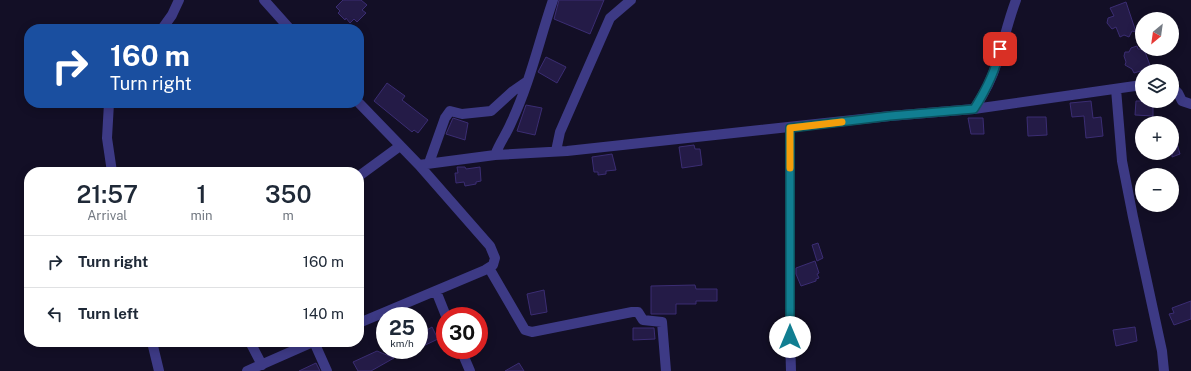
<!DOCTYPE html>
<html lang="en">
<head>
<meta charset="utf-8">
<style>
  body { margin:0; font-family:"Public Sans",sans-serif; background:#f6f6f7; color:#1f2937; height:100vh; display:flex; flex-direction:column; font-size:15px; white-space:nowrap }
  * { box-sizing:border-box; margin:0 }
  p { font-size:13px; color:#747a83 }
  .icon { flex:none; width:22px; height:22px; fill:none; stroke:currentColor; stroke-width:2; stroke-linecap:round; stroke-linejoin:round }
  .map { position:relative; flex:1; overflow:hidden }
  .details { position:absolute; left:24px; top:167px; width:340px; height:180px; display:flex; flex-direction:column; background:#fff; border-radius:16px; box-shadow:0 2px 10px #0003 }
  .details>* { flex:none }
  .guide { position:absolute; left:24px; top:24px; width:340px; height:84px; border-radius:16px; box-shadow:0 2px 10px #0003; background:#1a4fa0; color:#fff; overflow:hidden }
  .needle { width:26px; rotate:209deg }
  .tools { position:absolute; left:1135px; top:12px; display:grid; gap:8px }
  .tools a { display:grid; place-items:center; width:44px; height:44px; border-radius:50%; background:#fff; box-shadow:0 2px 10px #0003; font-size:20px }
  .speed { position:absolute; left:376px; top:307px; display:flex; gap:8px; font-size:20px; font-weight:700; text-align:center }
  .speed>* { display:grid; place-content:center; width:52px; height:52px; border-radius:50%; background:#fff; box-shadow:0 2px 10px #0003; line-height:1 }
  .speed small { font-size:10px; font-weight:400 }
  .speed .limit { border:6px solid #d22; background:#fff; color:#111 }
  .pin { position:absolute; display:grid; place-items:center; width:34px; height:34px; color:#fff; margin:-17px; border-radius:8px; box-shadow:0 2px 6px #0006 }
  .me { position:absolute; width:44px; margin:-22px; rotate:0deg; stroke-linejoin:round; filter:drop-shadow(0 0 3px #0008) }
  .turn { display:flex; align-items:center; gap:14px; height:84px; padding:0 20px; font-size:18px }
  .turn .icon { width:52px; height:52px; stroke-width:2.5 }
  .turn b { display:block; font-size:28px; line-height:34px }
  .eta { display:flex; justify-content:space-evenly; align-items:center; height:68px; text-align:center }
  .eta b { font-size:24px; font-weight:600; line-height:28px }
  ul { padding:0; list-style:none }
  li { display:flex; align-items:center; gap:12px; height:52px; padding:0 20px; border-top:1px solid #e0e1e3 }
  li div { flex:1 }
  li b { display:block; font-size:15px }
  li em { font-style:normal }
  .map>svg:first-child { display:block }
</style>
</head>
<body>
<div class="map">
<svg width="1191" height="371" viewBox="0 0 1191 371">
  <rect width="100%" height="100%" fill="#130f26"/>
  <path fill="#241b47" stroke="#3b2d73" d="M 343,0 L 361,0 L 367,5 L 362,10 L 366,13 L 357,22 L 354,19 L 350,23 L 346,18 L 345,20 L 338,13 L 340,11 L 336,7 Z
    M 559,0 L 604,0 L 590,34 L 554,19 Z
    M 1126,2 L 1136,32 L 1132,31 L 1129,37 L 1124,35 L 1120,37 L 1116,27 L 1112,29 L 1107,23 L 1108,18 L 1114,16 L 1110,8 Z
    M 1137,46 L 1138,49 L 1144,49 L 1151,68 L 1134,73 L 1132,69 L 1125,65 L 1126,62 L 1124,56 L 1125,52 L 1129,52 L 1131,48 Z
    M 546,57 L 566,67 L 557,83 L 538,72 Z
    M 387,83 L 405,96 L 402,100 L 428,120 L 418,133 L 414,130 L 412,132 L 374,101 Z
    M 1091,101 L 1093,118 L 1101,117 L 1103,136 L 1086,138 L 1084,116 L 1072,117 L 1070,103 Z
    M 1136,101 L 1153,101 L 1153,116 L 1135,115 Z
    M 526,105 L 542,108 L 535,135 L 517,131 Z
    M 1027,117 L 1046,117 L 1047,135 L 1028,136 Z
    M 453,118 L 468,123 L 465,140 L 446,134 Z
    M 968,118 L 983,118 L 984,134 L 971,134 Z
    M 1174,134 L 1180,154 L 1172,157 L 1172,135 Z
    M 694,145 L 695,149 L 700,149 L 702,165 L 682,168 L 679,147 Z
    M 612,154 L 616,170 L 606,171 L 606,174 L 598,175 L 598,172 L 594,172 L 592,157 Z
    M 457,167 L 465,167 L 466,169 L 480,167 L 481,181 L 476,182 L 476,184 L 465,186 L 464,182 L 456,183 L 455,173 L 458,173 Z
    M 818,243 L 823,258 L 817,261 L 812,245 Z
    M 815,261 L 819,273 L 817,274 L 819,278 L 816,279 L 816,281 L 801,286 L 796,274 L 796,268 Z
    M 695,285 L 696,289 L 717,289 L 717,301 L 696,301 L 696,304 L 676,304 L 676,314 L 651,314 L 651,286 Z
    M 544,290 L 547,312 L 531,315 L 527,294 Z
    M 1191,301 L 1191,319 L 1174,325 L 1169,314 L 1174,313 L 1172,308 Z
    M 425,327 L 427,330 L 432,327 L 438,339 L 419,348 L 419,330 Z
    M 1135,327 L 1137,341 L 1116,346 L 1113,330 Z
    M 633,328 L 654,328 L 655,339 L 633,340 Z
    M 377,351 L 394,358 L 371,371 L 358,371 L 353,362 Z
    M 316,363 L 320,371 L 299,371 Z
    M 519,363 L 524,371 L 505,371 Z"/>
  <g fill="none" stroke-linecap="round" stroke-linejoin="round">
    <path stroke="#3d3a85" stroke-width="10" d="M 264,0 L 290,29
      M 162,29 L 172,15 L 179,0
      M 1172,87 L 1178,93 L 1182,101 L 1191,104
      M 1116,89 L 1122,161 L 1133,217 L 1162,351 L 1164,371
      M 109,103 L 107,138 L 112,172
      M 359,103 L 419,165 L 490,246 L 495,258 L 493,265 L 485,270 L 359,323
      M 974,109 C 984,94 992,79 997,62 C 1004,41 1008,21 1016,0
      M 790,128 L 790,337 L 791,371
      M 556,151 L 560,132 L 610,18 L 631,0
      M 495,155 C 500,142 506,135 511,123 C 530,83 539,41 553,0
      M 429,163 L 445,118 L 450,111 L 462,114 L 491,111 L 513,91 L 526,82
      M 419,165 L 495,155 L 567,151 L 890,116 L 974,109 L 1142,85
      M 359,176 L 400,146
      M 489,268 L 525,330 L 532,332 L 632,312 L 638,312 L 643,320 L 662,322 L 666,371
      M 436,291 L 446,316
      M 152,342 L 159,371
      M 250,342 L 262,365
      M 314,342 L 327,371
      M 461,350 L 470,371
      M 247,371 L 313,342"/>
  </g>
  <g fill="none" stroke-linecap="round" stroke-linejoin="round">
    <defs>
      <path id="route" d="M 790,337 L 790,128 L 890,116 L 974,109 C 986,90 996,71 1000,49"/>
    </defs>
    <use href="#route" stroke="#0b525e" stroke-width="10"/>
    <use href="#route" stroke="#117e91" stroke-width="7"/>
    <path stroke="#f59e0b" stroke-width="7" d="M 790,168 L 790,128 L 842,122"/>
  </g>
</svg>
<div class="tools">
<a><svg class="needle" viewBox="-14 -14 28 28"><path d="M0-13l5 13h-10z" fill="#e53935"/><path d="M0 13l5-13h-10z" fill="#747a83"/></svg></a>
<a><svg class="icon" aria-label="layers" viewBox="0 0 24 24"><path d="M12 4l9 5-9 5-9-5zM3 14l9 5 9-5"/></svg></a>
<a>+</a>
<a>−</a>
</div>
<div class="speed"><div>25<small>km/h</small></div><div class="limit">30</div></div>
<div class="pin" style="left:1000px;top:49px;background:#d93025"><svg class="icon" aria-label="arrive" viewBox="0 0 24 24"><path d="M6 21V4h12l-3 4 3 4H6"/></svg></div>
<svg class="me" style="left:790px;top:337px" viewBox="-20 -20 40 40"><circle r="19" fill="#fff"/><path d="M0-13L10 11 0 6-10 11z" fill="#117e91"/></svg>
<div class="guide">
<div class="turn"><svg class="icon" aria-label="right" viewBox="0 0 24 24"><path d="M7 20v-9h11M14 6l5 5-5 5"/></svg><div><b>160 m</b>Turn right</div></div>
</div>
<section class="details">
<div class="eta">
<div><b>21:57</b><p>Arrival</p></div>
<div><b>1</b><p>min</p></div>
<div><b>350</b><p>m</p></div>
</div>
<ul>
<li><svg class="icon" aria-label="right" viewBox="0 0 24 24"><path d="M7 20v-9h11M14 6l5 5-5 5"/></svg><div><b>Turn right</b></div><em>160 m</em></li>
<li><svg class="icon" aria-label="left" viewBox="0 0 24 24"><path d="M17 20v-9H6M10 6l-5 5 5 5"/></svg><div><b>Turn left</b></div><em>140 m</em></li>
</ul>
</section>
</div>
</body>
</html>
